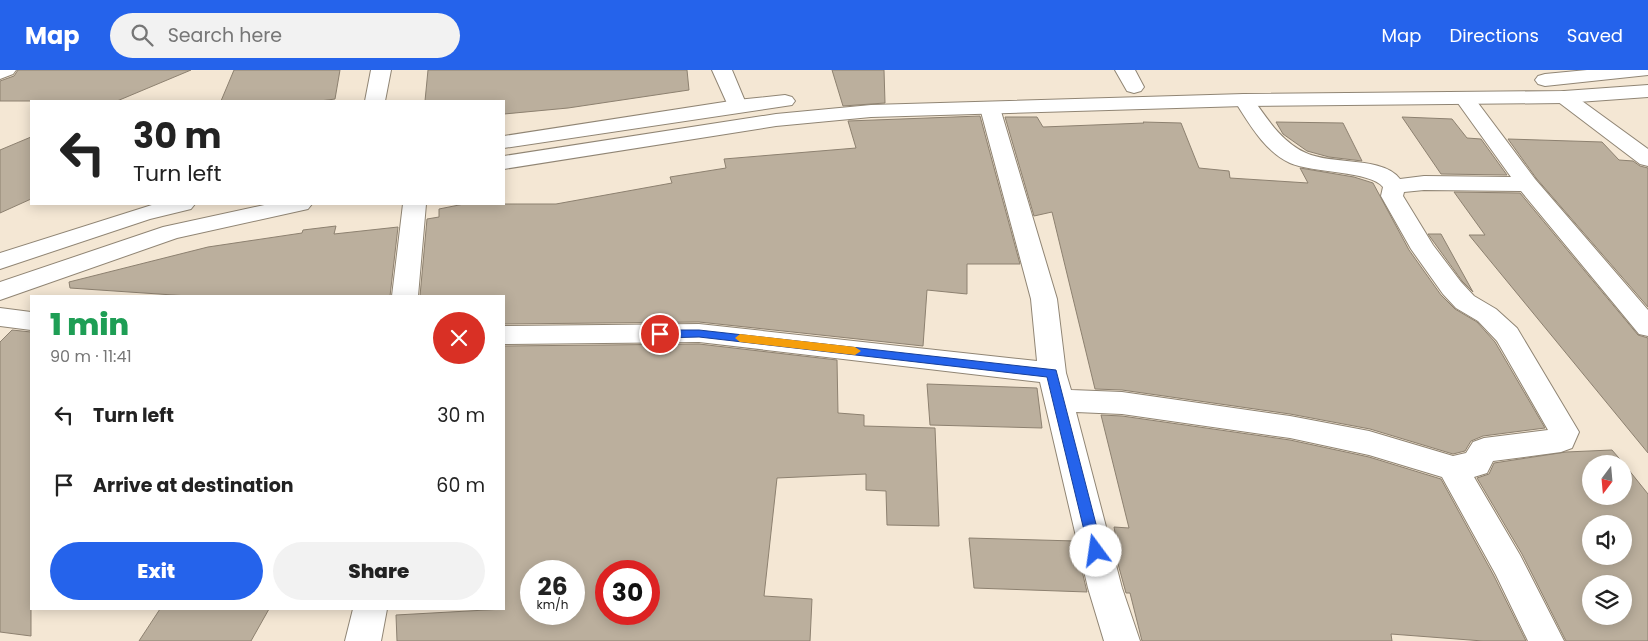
<!DOCTYPE html>
<html lang="en">
<head>
<meta charset="utf-8">
<style>
  body { margin:0; font-family:Poppins,sans-serif; background:#f2f2f2; color:#222; height:100vh; display:flex; flex-direction:column; font-size:19px; white-space:nowrap }
  * { box-sizing:border-box; margin:0 }
  p { font-size:16px; color:#767676 }
  .icon { flex:none; width:28px; height:28px; fill:none; stroke:currentColor; stroke-width:2; stroke-linecap:round; stroke-linejoin:round }
  .map { position:relative; flex:1; overflow:hidden }
  .panel { position:absolute; left:30px; top:225px; width:475px; height:315px; display:flex; flex-direction:column; background:#fff; border-radius:0px; box-shadow:0 2px 12px #0003 }
  .panel>* { flex:none }
  .banner { position:absolute; left:30px; top:30px; width:475px; height:105px; border-radius:0px; box-shadow:0 2px 12px #0003; background:#fff; color:#222; overflow:hidden }
  .needle { width:32px; rotate:196deg }
  .buttons { position:absolute; left:1582px; top:385px; display:grid; gap:10px }
  .buttons a { display:grid; place-items:center; width:50px; height:50px; border-radius:50%; background:#fff; box-shadow:0 2px 12px #0003; font-size:25px }
  .speed { position:absolute; left:520px; top:490px; display:flex; gap:10px; font-size:25px; font-weight:700; text-align:center }
  .speed>* { display:grid; place-content:center; width:65px; height:65px; border-radius:50%; background:#fff; box-shadow:0 2px 12px #0003; line-height:1 }
  .speed small { font-size:12px; font-weight:400 }
  .speed .limit { border:8px solid #d22; background:#fff; color:#111 }
  .pin { position:absolute; display:grid; place-items:center; width:42px; height:42px; color:#fff; margin:-21px; border:2px solid #fff; border-radius:50%; box-shadow:0 1px 5px #0007 }
  .me { position:absolute; width:55px; margin:-28px; rotate:346deg; stroke-linejoin:round; filter:drop-shadow(0 0 4px #0008) }
  .turn { display:flex; align-items:center; gap:18px; height:105px; padding:0 20px; font-size:22px }
  .turn .icon { width:65px; height:65px; stroke-width:2.5 }
  .turn b { display:block; font-size:35px; line-height:42px }
  .round { display:grid; place-items:center; flex:none; width:52px; height:52px; border-radius:26px; background:#f2f2f2 }
  .headline { display:flex; align-items:center; justify-content:space-between; height:85px; padding:0 20px }
  h1 { font-size:30px; font-weight:800; line-height:38px; color:#1e9e55 }
  .cta { display:flex; gap:10px; margin-top:auto; padding:10px 20px }
  .cta a { flex:1; height:58px; border-radius:30px; background:#2563eb; color:#fff; font-size:20px; font-weight:800; line-height:58px; text-align:center }
  .cta a+a { background:#f2f2f2; color:#222 }
  ul { padding:0; list-style:none }
  li { display:flex; align-items:center; gap:15px; height:70px; padding:0 20px }
  li div { flex:1 }
  li b { display:block; font-size:19px }
  li em { font-style:normal }
  header { display:flex; align-items:center; gap:30px; box-sizing:border-box; height:70px; padding:0 25px; background:#2563eb; color:#fff }
  header strong { font-size:24px }
  nav { display:flex; gap:28px; margin-inline-start:auto; font-size:18px }
  .search { width:350px; height:45px; background:#f2f2f2; display:flex; align-items:center; gap:12px; box-sizing:border-box; padding:0 18px; border-radius:28px; color:#767676; font-size:19px }
  .map>svg:first-child { display:block }
</style>
</head>
<body>
<header>
<strong>Map</strong>
<div class="search"><svg class="icon" aria-label="search" viewBox="0 0 24 24"><circle cx="10" cy="10" r="6"/><path d="M15 15l6 6"/></svg>Search here</div>
<nav><a>Map</a><a>Directions</a><a>Saved</a></nav>
</header>
<div class="map">
<svg width="1648" height="571" viewBox="0 0 1648 571">
  <rect width="100%" height="100%" fill="#f4e7d4"/>
  <path fill="#bbaf9d" stroke="#8d8170" fill-rule="evenodd" d="M 18,0 L 191,0 L 117,31 L 0,31 L 0,11 L 14,6 Z
    M 234,0 L 340,0 L 335,29 L 320,31 L 221,31 Z
    M 428,0 L 687,0 L 689,20 L 568,38 L 504,44 L 504,31 L 425,31 Z
    M 832,0 L 884,0 L 885,33 L 843,36 Z
    M 980,46 L 1020,194 L 967,194 L 967,224 L 927,220 L 923,276 L 699,252 L 504,254 L 504,226 L 420,226 L 427,149 L 439,147 L 439,139 L 464,134 L 556,134 L 672,113 L 670,107 L 726,98 L 724,89 L 856,78 L 848,51 Z
    M 1005,47 L 1037,47 L 1043,57 L 1144,53 L 1143,52 L 1181,53 L 1199,98 L 1229,101 L 1230,108 L 1308,113 L 1300,98 L 1354,107 L 1373,113 L 1409,180 L 1441,225 L 1455,239 L 1477,252 L 1495,272 L 1545,358 L 1483,366 L 1471,371 L 1465,381 L 1453,384 L 1370,359 L 1290,344 L 1122,320 L 1095,319 L 1052,142 L 1034,146 Z
    M 1402,47 L 1452,49 L 1467,68 L 1481,69 L 1507,105 L 1441,104 Z
    M 1276,52 L 1343,53 L 1362,91 L 1329,87 L 1307,81 L 1283,64 Z
    M 31,67 L 31,129 L 0,143 L 0,80 Z
    M 1508,69 L 1602,72 L 1619,90 L 1633,91 L 1640,96 L 1648,98 L 1648,237 L 1536,108 Z
    M 1454,122 L 1520,123 L 1638,265 L 1648,268 L 1648,383 L 1469,165 L 1485,165 Z
    M 336,156 L 334,164 L 398,157 L 390,226 L 188,226 L 70,218 L 69,212 L 208,177 L 302,163 L 303,160 Z
    M 1428,164 L 1441,164 L 1473,222 L 1462,211 Z
    M 12,260 L 31,262 L 31,566 L 0,562 L 0,272 Z
    M 699,274 L 837,290 L 838,343 L 864,345 L 864,356 L 935,358 L 939,456 L 887,455 L 886,421 L 866,420 L 866,404 L 777,408 L 764,526 L 812,529 L 810,571 L 397,571 L 396,545 L 504,539 L 504,276 ZM 531,501 L 574,501 L 574,544 L 531,544 ZM 606,501 L 649,501 L 649,544 L 606,544 Z
    M 927,314 L 1037,318 L 1042,358 L 930,355 Z
    M 1101,345 L 1122,346 L 1290,370 L 1369,387 L 1441,409 L 1494,506 L 1526,571 L 1483,571 L 1391,564 L 1392,571 L 1142,571 L 1130,523 L 1126,523 L 1112,472 L 1117,473 L 1114,457 L 1129,458 Z
    M 1612,380 L 1624,394 L 1591,394 L 1591,426 L 1624,426 L 1624,394 L 1648,424 L 1648,571 L 1566,571 L 1522,484 L 1477,408 L 1489,404 L 1494,393 L 1566,382 ZM 1591,454 L 1624,454 L 1624,486 L 1591,486 ZM 1591,514 L 1624,514 L 1624,546 L 1591,546 Z
    M 969,468 L 1075,471 L 1087,522 L 974,518 Z
    M 160,539 L 269,539 L 251,571 L 139,571 Z"/>
  <g fill="none" stroke-linecap="round" stroke-linejoin="round">
    <defs>
      <path id="minor" d="M 0,0 L 16,0 L 13,4 L 0,9 Z
        M 371,0 L 391,0 L 385,31 L 365,31 Z
        M 712,0 L 732,0 L 747,36 L 744,40 L 737,42 L 730,40 Z
        M 1115,0 L 1135,0 L 1144,17 L 1141,21 L 1134,23 L 1127,21 Z
        M 1564,21 L 1571,23 L 1648,79 L 1648,96 L 1640,94 L 1557,31 L 1554,27 L 1557,23 Z
        M 1465,23 L 1472,25 L 1535,109 L 1648,240 L 1648,266 L 1639,264 L 1521,121 L 1424,120 L 1404,122 L 1403,126 L 1433,175 L 1461,212 L 1474,226 L 1496,239 L 1517,258 L 1579,362 L 1572,378 L 1561,382 L 1493,391 L 1487,403 L 1474,407 L 1520,485 L 1564,571 L 1528,571 L 1496,505 L 1442,407 L 1369,385 L 1290,368 L 1122,344 L 1076,342 L 1122,518 L 1140,571 L 1104,571 L 1088,518 L 1040,312 L 699,272 L 504,274 L 504,256 L 699,254 L 1037,291 L 1031,229 L 980,38 L 983,34 L 990,32 L 997,34 L 1000,38 L 1057,229 L 1066,303 L 1071,320 L 1122,322 L 1290,346 L 1369,361 L 1453,386 L 1466,383 L 1473,372 L 1484,368 L 1548,360 L 1497,271 L 1478,251 L 1456,238 L 1443,224 L 1411,179 L 1381,126 L 1383,117 C 1371,101 1312,103 1290,93 C 1264,81 1249,53 1234,30 L 1237,26 L 1244,24 L 1251,26 C 1266,47 1281,72 1306,83 C 1331,95 1383,86 1400,109 L 1424,106 L 1511,107 L 1455,29 L 1458,25 Z
        M 403,134 L 426,134 L 418,226 L 392,226 Z
        M 0,238 L 31,242 L 31,260 L 0,256 Z
        M 353,539 L 387,539 L 381,571 L 345,571 Z"/>
      <path id="secondary" d="M 1587,0 L 1648,0 L 1648,5 L 1545,16 L 1538,14 L 1535,10 L 1538,6 L 1545,4 Z
        M 1648,15 L 1648,27 L 1564,33 L 1244,36 L 871,47 L 776,56 L 504,99 L 504,86 L 776,44 L 871,35 L 1244,24 L 1564,21 Z
        M 785,25 L 792,27 L 795,31 L 792,35 L 504,78 L 504,66 L 737,30 Z
        M 155,134 L 195,134 L 191,139 L 150,149 L 0,199 L 0,183 Z
        M 269,134 L 312,134 L 308,139 L 177,168 L 0,230 L 0,212 L 163,157 Z"/>
    </defs>
    <use href="#minor" stroke="#908574" stroke-width="2"/>
    <use href="#secondary" stroke="#908574" stroke-width="2"/>
    <use href="#minor" fill="#fff" fill-rule="evenodd"/>
    <use href="#secondary" fill="#fff" fill-rule="evenodd"/>
  </g>
  <path fill="#2563eb" stroke="#184099" d="M 660,260 L 699,260 L 1056,300 L 1103,481 L 1101,485 L 1096,487 L 1091,485 L 1089,481 L 1047,307 L 699,267 L 660,268 L 654,264 Z"/>
  <path fill="#f59e0b" d="M 740,264 L 855,277 L 861,281 L 855,285 L 740,272 L 735,268 Z"/>
</svg>
<div class="buttons">
<a><svg class="needle" viewBox="-14 -14 28 28"><path d="M0-13l5 13h-10z" fill="#e53935"/><path d="M0 13l5-13h-10z" fill="#767676"/></svg></a>
<a><svg class="icon" aria-label="sound" viewBox="0 0 24 24"><path d="M4 9h4l5-4v14l-5-4H4zM17 9q2 3 0 6"/></svg></a>
<a><svg class="icon" aria-label="layers" viewBox="0 0 24 24"><path d="M12 4l9 5-9 5-9-5zM3 14l9 5 9-5"/></svg></a>
</div>
<div class="speed"><div>26<small>km/h</small></div><div class="limit">30</div></div>
<div class="pin" style="left:660px;top:264px;background:#d93025"><svg class="icon" aria-label="arrive" viewBox="0 0 24 24"><path d="M6 21V4h12l-3 4 3 4H6"/></svg></div>
<svg class="me" style="left:1096px;top:481px" viewBox="-20 -20 40 40"><circle r="19" fill="#fff"/><path d="M0-13L10 11 0 6-10 11z" fill="#2563eb"/></svg>
<div class="banner">
<div class="turn"><svg class="icon" aria-label="left" viewBox="0 0 24 24"><path d="M17 20v-9H6M10 6l-5 5 5 5"/></svg><div><b>30 m</b>Turn left</div></div>
</div>
<section class="panel">
<div class="headline"><div><h1>1 min</h1><p>90 m · 11:41</p></div><a class="round" style="background:#d93025;color:#fff"><svg class="icon" aria-label="close" viewBox="0 0 24 24"><path d="M6 6l12 12M18 6L6 18"/></svg></a></div>
<ul>
<li><svg class="icon" aria-label="left" viewBox="0 0 24 24"><path d="M17 20v-9H6M10 6l-5 5 5 5"/></svg><div><b>Turn left</b></div><em>30 m</em></li>
<li><svg class="icon" aria-label="arrive" viewBox="0 0 24 24"><path d="M6 21V4h12l-3 4 3 4H6"/></svg><div><b>Arrive at destination</b></div><em>60 m</em></li>
</ul>
<div class="cta"><a>Exit</a><a>Share</a></div>
</section>
</div>
</body>
</html>
